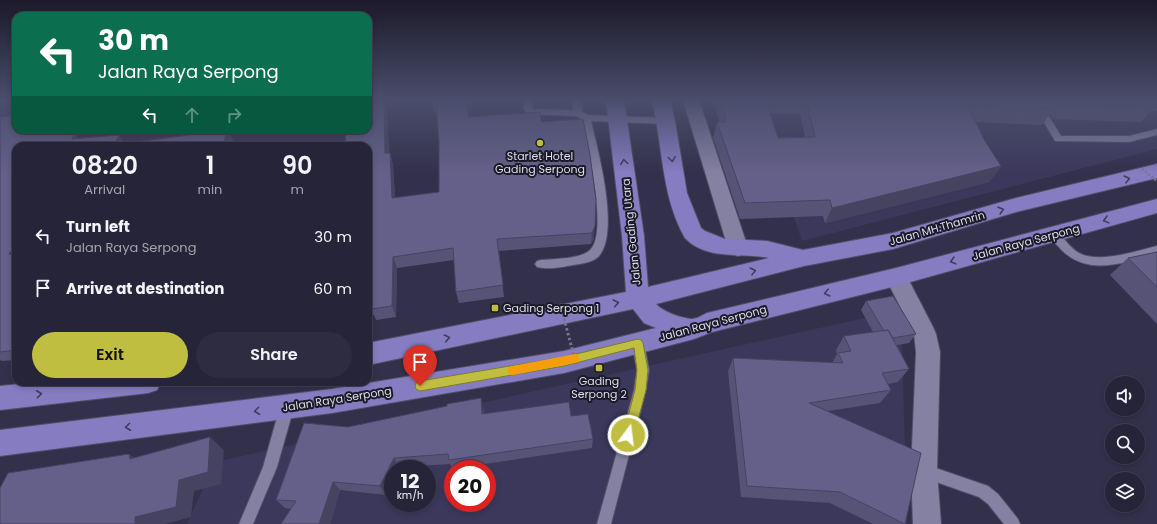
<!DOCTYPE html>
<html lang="en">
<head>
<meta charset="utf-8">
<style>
  body { margin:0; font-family:Poppins,sans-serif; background:#2e2c41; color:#f1f3f6; height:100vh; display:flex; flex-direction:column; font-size:15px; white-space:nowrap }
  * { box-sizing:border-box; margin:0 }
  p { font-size:13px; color:#a4a4ae }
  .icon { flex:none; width:22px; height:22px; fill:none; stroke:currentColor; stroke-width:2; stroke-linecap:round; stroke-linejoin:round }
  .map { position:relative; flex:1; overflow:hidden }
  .panel { position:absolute; left:12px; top:142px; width:360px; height:244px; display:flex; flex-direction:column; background:#262439; border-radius:12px; box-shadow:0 2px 6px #0003,0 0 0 1px #424153 }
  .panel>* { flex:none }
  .hud { position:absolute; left:12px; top:12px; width:360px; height:122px; border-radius:12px; box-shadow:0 2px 6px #0003,0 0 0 1px #424153; background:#0b6e4f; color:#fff; overflow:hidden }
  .controls { position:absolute; left:1105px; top:376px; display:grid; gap:8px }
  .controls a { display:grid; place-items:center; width:40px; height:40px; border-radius:50%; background:#262439; box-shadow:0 2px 6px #0003,0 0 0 1px #424153; font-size:20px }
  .speed { position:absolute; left:384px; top:460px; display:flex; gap:8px; font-size:20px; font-weight:700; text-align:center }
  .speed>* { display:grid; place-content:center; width:52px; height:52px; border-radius:50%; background:#262439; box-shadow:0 2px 6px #0003,0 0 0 1px #424153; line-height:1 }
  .speed small { font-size:10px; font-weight:400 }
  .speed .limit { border:6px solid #d22; background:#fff; color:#111 }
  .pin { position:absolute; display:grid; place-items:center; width:34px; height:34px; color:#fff; margin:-41px -17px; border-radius:50% 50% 50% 0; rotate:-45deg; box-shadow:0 0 4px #0007 }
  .pin .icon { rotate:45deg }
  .me { position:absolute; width:44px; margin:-22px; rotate:15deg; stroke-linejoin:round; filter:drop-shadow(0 0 3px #0008) }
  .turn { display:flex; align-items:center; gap:14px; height:84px; padding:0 20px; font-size:18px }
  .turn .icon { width:52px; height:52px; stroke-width:2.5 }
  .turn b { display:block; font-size:28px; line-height:34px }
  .lanes { display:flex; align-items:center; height:38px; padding:0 20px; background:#0003; justify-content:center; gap:20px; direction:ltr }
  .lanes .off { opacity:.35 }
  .eta { display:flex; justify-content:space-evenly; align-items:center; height:68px; text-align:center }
  .eta b { font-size:24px; font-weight:600; line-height:28px }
  .primary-button { display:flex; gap:8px; margin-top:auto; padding:8px 20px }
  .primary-button a { flex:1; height:46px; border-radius:24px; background:#c0be40; color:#111; font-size:16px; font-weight:600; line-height:46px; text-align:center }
  .primary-button a+a { background:#2e2c41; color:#f1f3f6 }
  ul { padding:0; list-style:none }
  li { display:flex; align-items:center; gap:12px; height:52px; padding:0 20px }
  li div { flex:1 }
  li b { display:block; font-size:15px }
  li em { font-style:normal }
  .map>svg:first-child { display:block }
</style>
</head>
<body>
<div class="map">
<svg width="1157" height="524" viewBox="0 0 1157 524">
  <rect width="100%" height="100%" fill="#33304c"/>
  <path fill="#3c385b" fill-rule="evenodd" d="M 0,100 L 16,100 L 16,115 L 0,119 Z
    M 754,100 L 1157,100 L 1157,149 L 802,241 Z
    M 901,310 L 907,524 L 187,524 L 215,462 ZM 393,469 L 427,469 L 427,503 L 393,503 ZM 453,469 L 487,469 L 487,503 L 453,503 Z"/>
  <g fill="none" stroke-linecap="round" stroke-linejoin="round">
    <defs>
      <path id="lane" d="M 524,100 L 532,100 L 533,109 L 573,110 L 573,100 L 581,100 L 582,112 L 588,115 L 666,118 L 671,121 L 666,124 L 591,121 C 598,151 620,231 599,256 C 594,262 581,264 573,265 C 563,267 548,270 537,267 L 535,264 L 537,261 L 541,260 C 553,259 583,259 591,249 C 608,229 587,145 582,119 L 576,116 L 528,114 L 524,109 Z
        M 1031,100 L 1039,100 L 1061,136 L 1129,136 L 1157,129 L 1157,135 L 1129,142 L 1055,141 Z
        M 1053,230 L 1057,231 C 1064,238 1070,248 1079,253 C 1099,264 1136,251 1157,246 L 1157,254 C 1122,263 1085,278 1058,246 C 1054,242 1050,239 1048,234 L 1049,231 Z
        M 638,338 L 642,339 L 644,343 L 649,370 L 646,390 L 611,524 L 597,524 L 634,390 L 637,370 L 632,343 L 634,339 Z
        M 287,401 L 292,403 L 294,407 L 277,467 L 253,524 L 239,524 L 263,467 L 280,407 L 282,403 Z
        M 924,464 L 988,486 L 998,494 L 1018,519 L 1020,524 L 1004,524 L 988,504 L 979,497 L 919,476 L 917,471 L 919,466 Z"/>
      <path id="street" d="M 683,100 L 699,100 L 748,248 L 745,254 L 738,256 L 731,254 L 728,248 Z
        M 896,269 L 904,271 L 933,327 L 936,334 L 940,352 L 937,471 L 941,524 L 913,524 L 911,471 L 916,352 L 914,334 L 885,277 L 888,271 Z"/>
      <path id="primary" d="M 606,100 L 624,100 L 644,236 L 648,287 L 769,258 C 741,252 707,261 685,238 C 661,196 663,146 652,100 L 670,100 L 675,121 L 687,193 L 701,228 L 705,231 L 725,239 L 767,241 L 803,250 L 893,233 L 1016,198 L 1157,164 L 1157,178 L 1016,212 L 893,249 L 804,266 L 656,304 C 663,312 681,318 692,319 C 696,319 703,315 707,313 L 896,268 L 1157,199 L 1157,213 L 896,286 L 712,332 L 694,339 L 564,373 L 332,413 L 0,456 L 0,430 L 332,389 L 564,351 L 656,328 L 644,323 L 633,309 L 368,365 L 368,343 L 626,292 L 622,236 Z
        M 40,382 L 161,382 L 157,390 L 148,393 L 0,410 L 0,386 Z"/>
    </defs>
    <use href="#lane" stroke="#514e66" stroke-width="2"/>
    <use href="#street" stroke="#514e66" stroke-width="2"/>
    <use href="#primary" stroke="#514e66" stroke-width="2"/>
    <use href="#lane" fill="#8481a2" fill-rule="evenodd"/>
    <use href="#street" fill="#8481a2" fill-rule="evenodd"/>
    <use href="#primary" fill="#857cc2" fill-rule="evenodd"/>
    <path stroke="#77758d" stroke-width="2.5" stroke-dasharray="2 2" stroke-linecap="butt" d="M 1142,169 L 1157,181"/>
    <path stroke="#77758d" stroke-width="3" stroke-dasharray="2.5 2.5" stroke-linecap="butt" d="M 560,304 L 577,367"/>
  </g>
  <path fill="#565377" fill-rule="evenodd" d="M 368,100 L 384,100 L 387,111 L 389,153 L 390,153 L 393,165 L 395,198 L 439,192 L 439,141 L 437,112 L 434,112 L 432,100 L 467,100 L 469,117 L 541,122 L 583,119 L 594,238 L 591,244 L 499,251 L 504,297 L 459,303 L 456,292 L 454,260 L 397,268 L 396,317 L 376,320 L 374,315 L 368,316 Z
    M 714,100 L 1157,100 L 1157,111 L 1151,111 L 1141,122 L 1053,119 L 1050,114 L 1042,125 L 976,122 L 985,141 L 1001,166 L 989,182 L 825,223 L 823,216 L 740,219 L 713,138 L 717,122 L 719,122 ZM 770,113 L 800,114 L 805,137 L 778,138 Z
    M 0,117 L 77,137 L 78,138 L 125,143 L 227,130 L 233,140 L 231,146 L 16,146 L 16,360 L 2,361 L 0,360 Z
    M 1157,252 L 1157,324 L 1110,275 L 1128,258 Z
    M 866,301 L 916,334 L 909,343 L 897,345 L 909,369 L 898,382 L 888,384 L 891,390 L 880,403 L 828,411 L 905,524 L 873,524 L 830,503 L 741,497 L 728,371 L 733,358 L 832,363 L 837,354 L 836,350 L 844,336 L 873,332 L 861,310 Z
    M 483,408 L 484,413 L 571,416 L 593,439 L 592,448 L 452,469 L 450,464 L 399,467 L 393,469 L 393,480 L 386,495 L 340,490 L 330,524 L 281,524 L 291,509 L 285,508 L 276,500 L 348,427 Z"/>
  <path fill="#464361" d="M 384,100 L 387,111 L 389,165 L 385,153 Z
    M 68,130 L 80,130 L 77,137 L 82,143 L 66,135 Z
    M 227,130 L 233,140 L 231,146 L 223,146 Z
    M 119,135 L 125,144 L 114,145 Z
    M 390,153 L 393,165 L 396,210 L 392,198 Z
    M 1001,166 L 989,182 L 825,223 L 832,208 Z
    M 596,200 L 594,238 L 591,244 L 592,233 Z
    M 16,243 L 16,260 L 9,254 Z
    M 393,257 L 397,268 L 396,317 L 392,306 Z
    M 481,398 L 483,408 L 484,424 L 482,414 Z
    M 210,437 L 224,450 L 221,484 L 194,491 L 191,517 L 165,524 L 135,524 L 135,517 L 179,480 Z
    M 129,454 L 145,466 L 130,459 Z
    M 394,458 L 399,467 L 398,469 L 393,469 L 393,480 L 386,495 L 380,486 Z
    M 333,482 L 340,490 L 330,524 L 319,524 Z"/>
  <path fill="#64608a" stroke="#464361" d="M 368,100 L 384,100 L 385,153 L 390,153 L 392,198 L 439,192 L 439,141 L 436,100 L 466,100 L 468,117 L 540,112 L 541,122 L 583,119 L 590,155 L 596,200 L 595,226 L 592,233 L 497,239 L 503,285 L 456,292 L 453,248 L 393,257 L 392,306 L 371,309 L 372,303 L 368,304 L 368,146 L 345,146 L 346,130 L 368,130 Z
    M 721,100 L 766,100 L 778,138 L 815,137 L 806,100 L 1049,100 L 1054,108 L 967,105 L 985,141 L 1001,166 L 832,208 L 830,200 L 745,203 L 717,122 L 726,122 Z
    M 1062,100 L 1150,100 L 1155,106 L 1064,103 Z
    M 16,115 L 16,130 L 68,130 L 66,135 L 74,134 L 72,139 L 119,135 L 114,145 L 227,130 L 223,146 L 16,146 L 16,243 L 9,254 L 16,256 L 16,350 L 0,352 L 0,117 Z
    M 1157,252 L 1157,287 L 1128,258 Z
    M 893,296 L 916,334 L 893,338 L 888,330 L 884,331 L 866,301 Z
    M 888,330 L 909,369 L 882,373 L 891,390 L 809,403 L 921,453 L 905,524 L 840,492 L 747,486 L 733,358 L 843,363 L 838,353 L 851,351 L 844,336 Z
    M 481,398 L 482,414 L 569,402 L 571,416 L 588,414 L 593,439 L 449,460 L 448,454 L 394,458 L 380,486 L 333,482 L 319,524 L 281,524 L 296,501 L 276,500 L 304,423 L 348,427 L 447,406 L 447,404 Z
    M 210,437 L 208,472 L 179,480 L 176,507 L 135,517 L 135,524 L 0,524 L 0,488 L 8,473 L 129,454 L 130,459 Z"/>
  <defs><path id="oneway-chevron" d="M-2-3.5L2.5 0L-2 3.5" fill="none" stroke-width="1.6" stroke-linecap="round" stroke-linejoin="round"/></defs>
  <g stroke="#403c5d">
    <use href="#oneway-chevron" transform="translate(672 159) rotate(82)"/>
    <use href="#oneway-chevron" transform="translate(624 162) rotate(-98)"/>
    <use href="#oneway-chevron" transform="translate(1127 179) rotate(-14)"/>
    <use href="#oneway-chevron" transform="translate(1001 210) rotate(-16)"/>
    <use href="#oneway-chevron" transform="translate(1106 220) rotate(165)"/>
    <use href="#oneway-chevron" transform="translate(953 261) rotate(165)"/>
    <use href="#oneway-chevron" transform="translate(753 271) rotate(-14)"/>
    <use href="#oneway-chevron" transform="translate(827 293) rotate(166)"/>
    <use href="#oneway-chevron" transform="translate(616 303) rotate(-11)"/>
    <use href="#oneway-chevron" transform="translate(447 338) rotate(-12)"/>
    <use href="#oneway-chevron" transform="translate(39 394) rotate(-6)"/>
    <use href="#oneway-chevron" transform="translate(257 411) rotate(173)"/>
    <use href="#oneway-chevron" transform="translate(128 427) rotate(173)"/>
  </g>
  <linearGradient id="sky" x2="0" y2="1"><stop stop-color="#1c1a2a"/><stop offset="0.58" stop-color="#4a4e6c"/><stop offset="1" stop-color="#4a4e6c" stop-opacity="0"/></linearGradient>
  <rect width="1157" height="173" fill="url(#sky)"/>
  <path fill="#c0be40" stroke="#7d7c2a" d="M 638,339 L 641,340 L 643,343 L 648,370 L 646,390 L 634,435 L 632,439 L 628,440 L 624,439 L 623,435 L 635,390 L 637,370 L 634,348 L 564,366 L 420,391 L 416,389 L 415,386 L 416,383 L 420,381 L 564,357 Z"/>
  <path fill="#f59e0b" d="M 575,354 L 578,355 L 580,359 L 578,362 L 575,363 L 513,375 L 509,374 L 507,370 L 509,367 L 513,366 Z"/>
  <g fill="#c0be40" stroke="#1b1a27" stroke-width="1.5">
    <circle cx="540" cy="143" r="4"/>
    <rect x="491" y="304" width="8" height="8" rx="2"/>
    <rect x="595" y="364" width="8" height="8" rx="2"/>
  </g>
  <g text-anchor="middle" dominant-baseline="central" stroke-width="4" stroke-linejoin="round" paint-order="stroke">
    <g font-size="11" fill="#dddcee" stroke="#1b1a27">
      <text x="540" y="156">Starlet Hotel<tspan x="540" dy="13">Gading Serpong</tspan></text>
      <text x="503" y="308" text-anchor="start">Gading Serpong 1</text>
      <text x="599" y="381">Gading<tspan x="599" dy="13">Serpong 2</tspan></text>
    </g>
    <g font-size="11" fill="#dddcee" stroke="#1b1a27">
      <text transform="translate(937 228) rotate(-16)">Jalan MH.Thamrin</text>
      <text transform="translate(631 232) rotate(-96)">Jalan Gading Utara</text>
      <text transform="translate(1026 242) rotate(-15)">Jalan Raya Serpong</text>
      <text transform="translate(713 323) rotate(-15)">Jalan Raya Serpong</text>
      <text transform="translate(337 399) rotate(-9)">Jalan Raya Serpong</text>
    </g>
  </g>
</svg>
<div class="controls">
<a><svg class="icon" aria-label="sound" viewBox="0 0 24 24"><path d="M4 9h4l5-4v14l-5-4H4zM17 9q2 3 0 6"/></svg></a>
<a><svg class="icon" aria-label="search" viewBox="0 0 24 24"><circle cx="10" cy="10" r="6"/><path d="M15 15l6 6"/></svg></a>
<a><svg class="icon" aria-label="layers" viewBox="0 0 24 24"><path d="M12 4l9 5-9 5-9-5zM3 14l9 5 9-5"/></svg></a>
</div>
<div class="speed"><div>12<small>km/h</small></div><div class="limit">20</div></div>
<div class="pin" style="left:420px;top:386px;background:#d93025"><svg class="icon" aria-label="arrive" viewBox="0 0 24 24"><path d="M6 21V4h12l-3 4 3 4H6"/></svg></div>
<svg class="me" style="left:628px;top:435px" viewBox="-20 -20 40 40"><circle r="17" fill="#c0be40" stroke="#fff" stroke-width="3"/><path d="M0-11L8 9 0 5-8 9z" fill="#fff"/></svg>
<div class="hud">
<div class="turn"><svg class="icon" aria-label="left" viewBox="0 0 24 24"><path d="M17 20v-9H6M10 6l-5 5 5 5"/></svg><div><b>30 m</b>Jalan Raya Serpong</div></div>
<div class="lanes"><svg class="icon" aria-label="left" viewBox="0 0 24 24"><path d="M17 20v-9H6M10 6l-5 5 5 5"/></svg><svg class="icon off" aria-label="ahead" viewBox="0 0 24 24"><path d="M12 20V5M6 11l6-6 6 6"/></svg><svg class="icon off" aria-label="right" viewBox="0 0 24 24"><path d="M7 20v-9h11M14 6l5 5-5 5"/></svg></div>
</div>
<section class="panel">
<div class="eta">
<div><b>08:20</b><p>Arrival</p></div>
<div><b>1</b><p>min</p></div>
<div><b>90</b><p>m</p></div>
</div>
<ul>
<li><svg class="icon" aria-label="left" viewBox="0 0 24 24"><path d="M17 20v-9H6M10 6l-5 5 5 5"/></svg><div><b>Turn left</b><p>Jalan Raya Serpong</p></div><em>30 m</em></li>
<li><svg class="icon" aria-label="arrive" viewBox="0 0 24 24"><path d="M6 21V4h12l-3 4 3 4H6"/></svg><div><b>Arrive at destination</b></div><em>60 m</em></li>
</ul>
<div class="primary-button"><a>Exit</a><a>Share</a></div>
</section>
</div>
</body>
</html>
